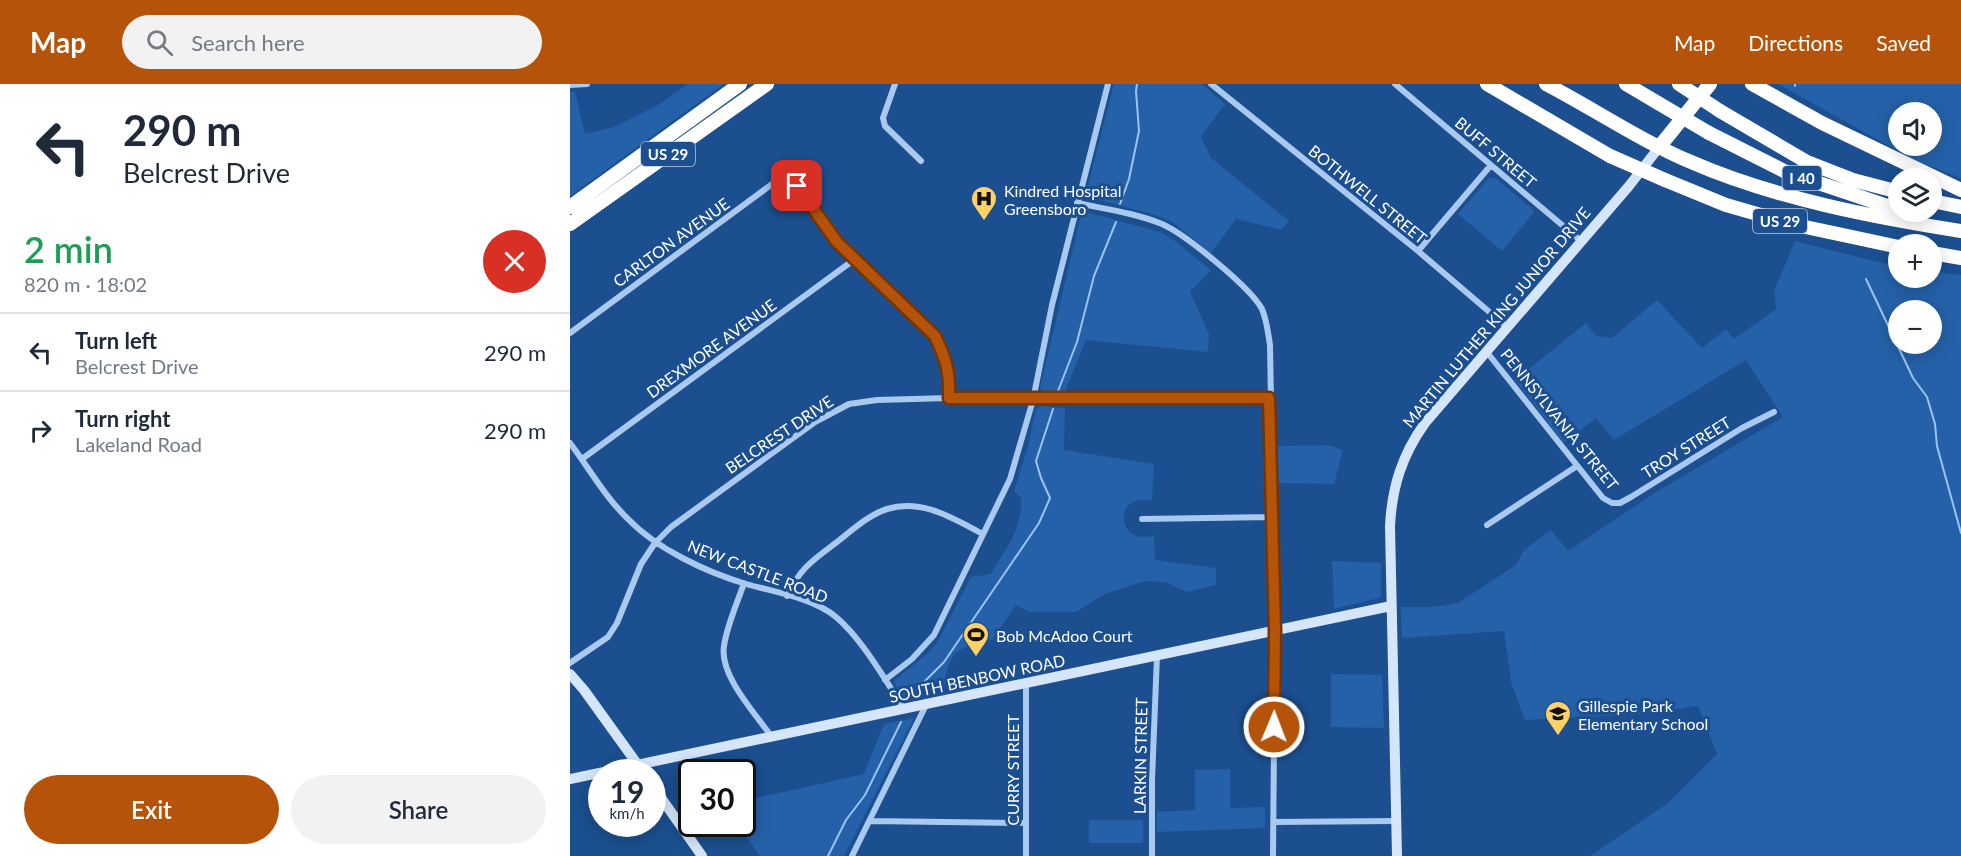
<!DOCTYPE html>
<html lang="en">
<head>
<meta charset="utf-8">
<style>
  body { margin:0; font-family:Lato,sans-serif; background:#f2f2f3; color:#1f2937; height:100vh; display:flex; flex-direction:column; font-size:22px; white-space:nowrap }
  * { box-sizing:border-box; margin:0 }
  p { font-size:20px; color:#747a83 }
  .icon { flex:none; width:33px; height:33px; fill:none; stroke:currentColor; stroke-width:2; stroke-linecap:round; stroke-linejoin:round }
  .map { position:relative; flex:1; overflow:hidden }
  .details { display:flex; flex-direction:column; background:#fff; width:570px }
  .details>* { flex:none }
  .top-card { background:#fff; color:#1f2937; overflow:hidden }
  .tools { position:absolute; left:1318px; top:18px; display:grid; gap:12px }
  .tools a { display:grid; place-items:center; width:54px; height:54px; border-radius:50%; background:#fff; box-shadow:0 3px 15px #0003; font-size:30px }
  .speed { position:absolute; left:18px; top:675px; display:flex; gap:12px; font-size:30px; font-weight:700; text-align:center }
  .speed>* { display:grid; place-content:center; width:78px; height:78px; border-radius:50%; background:#fff; box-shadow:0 3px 15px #0003; line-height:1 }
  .speed small { font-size:15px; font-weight:400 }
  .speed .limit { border:3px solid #111; border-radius:9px; background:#fff; color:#111 }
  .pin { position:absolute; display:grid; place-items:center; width:51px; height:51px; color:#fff; margin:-26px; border-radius:12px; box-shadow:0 3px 9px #0006 }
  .me { position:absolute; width:66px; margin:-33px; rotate:1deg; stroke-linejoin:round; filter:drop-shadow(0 0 4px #0008) }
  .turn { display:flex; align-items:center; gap:21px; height:126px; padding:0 24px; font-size:27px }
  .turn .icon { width:78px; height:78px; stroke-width:2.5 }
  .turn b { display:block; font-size:42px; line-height:51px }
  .round { display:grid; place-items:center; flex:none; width:63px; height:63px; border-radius:32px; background:#f2f2f3 }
  .headline { display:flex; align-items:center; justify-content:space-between; height:102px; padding:0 24px }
  h1 { font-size:36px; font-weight:600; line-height:45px; color:#1e9e55 }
  .primary-button { display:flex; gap:12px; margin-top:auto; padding:12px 24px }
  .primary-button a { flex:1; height:69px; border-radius:36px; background:#b45309; color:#fff; font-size:24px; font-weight:600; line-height:69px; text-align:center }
  .primary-button a+a { background:#f2f2f3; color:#1f2937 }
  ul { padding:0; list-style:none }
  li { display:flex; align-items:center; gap:18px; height:78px; padding:0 24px; border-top:2px solid #e0e1e3 }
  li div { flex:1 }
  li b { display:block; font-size:22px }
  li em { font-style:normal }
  header { display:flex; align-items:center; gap:36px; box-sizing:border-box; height:84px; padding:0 30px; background:#b45309; color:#fff }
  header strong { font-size:28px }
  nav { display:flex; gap:33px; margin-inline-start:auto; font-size:21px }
  .search { width:420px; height:54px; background:#f2f2f3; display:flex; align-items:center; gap:15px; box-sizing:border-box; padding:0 21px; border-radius:33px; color:#747a83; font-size:22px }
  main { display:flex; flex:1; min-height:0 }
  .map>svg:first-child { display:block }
</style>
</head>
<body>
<header>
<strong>Map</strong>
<div class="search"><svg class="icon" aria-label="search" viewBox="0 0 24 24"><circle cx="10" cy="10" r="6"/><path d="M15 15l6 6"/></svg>Search here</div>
<nav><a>Map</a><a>Directions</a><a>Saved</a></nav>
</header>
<main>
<section class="details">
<div class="top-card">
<div class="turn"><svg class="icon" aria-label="left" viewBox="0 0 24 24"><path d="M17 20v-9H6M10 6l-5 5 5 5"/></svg><div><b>290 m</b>Belcrest Drive</div></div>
</div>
<div class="headline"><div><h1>2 min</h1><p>820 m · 18:02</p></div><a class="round" style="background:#d93025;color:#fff"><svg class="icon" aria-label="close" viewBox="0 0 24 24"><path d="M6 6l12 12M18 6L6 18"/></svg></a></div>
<ul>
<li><svg class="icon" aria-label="left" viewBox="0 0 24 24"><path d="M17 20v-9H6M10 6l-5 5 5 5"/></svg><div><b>Turn left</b><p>Belcrest Drive</p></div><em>290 m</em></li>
<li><svg class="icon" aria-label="right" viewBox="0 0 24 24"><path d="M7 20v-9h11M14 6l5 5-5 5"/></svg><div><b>Turn right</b><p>Lakeland Road</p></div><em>290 m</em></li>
</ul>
<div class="primary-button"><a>Exit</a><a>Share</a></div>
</section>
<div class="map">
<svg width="1391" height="772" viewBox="0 0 1391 772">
  <rect width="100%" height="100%" fill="#1b4f8f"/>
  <path fill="#2461a8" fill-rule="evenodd" d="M 118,0 L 154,0 L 0,112 L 0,8 L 5,8 L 15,50 L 44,43 L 88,21 Z
    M 544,0 L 632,0 L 655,20 L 631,53 L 641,74 L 719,137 L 711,146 L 666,135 L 641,169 L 601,137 L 582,130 L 518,113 L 516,110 Z
    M 1208,0 L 1391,0 L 1391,94 L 1346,77 ZM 1329,28 L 1362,28 L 1362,62 L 1329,62 Z
    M 919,94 L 925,94 L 965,127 L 932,167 L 888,130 Z
    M 516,128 L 590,148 L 605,157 L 641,186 L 620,208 L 639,250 L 638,268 L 516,256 L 495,308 L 473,308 L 470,304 L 511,131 Z
    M 1225,157 L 1329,183 L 1329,194 L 1362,194 L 1362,187 L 1391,191 L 1391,772 L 1020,772 L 1098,719 L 1147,670 L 1128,622 L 1073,630 L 955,636 L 941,598 L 934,547 L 832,554 L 831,523 L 862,523 L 888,519 L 946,481 L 954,466 L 981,446 L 998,467 L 1083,410 L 1213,333 L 1176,276 L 1044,356 L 1026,334 L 994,359 L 945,296 L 1016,239 L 1026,252 L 1042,254 L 1087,216 L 1132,264 L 1156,245 L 1164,255 L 1206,225 L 1204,207 ZM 1329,226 L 1362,226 L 1362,260 L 1329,260 Z
    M 470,322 L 495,324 L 494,366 L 584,380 L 582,417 C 540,408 548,464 584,451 L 585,476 L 646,484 L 646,501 L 617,508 L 595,498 L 575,497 L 535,510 L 506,528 L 459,528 L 446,521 L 422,556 C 387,564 378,566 374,605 L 335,614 L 324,599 L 325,596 L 358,569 L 367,559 L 401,493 L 420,490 C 435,468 453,442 451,414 L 444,407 L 458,363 L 466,325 Z
    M 758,361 L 773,366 L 764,400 L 708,399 L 707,362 Z
    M 762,477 L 811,479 L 811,512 L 809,514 L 764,525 Z
    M 761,590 L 812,591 L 814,644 L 761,643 Z
    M 344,634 L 274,772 L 190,772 L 167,740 L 172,740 L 173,717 L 294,690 L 314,640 Z
    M 660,685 L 660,724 L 695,723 L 695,744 L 587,748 L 587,728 L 625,726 L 625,686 Z
    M 519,736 L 573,736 L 573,759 L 519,759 Z"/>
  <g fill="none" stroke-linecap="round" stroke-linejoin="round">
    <path stroke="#9cc4f0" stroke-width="2" d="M 1225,0 L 1225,2
      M 550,120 L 559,95 L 569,47 L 566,7 L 567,0
      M 1296,195 L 1343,294 L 1357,313 L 1365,340 L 1367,362 L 1391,449
      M 488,307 L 507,258 L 524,192 L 546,138
      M 339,613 L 374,578 L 469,439 L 480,414 L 471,394 L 466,377 L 483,325
      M 258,772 L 276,736 L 295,711 L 331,638"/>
    <path stroke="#a9c9ee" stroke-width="6" d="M 325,0 L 313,34 L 315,42 L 351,77
      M 641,0 L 848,167 L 937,243
      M 825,0 L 1011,157
      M 0,1 L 17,0
      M 507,119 C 535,125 565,129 592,140 C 615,150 680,203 692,225 C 697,237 698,249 700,261 L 705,547 L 703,772
      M 848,167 L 921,81
      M 0,249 L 217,89 L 267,158 L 365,252 C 376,275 380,288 379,314
      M 916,267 L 1033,414 L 1042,419 L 1050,419 L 1061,413 L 1172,344 L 1204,328
      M 0,359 C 19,384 35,413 58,435 C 87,465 136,488 176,500 C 204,508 244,514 266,533 C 293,556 314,595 334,624
      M 12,375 L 285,175
      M 572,435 L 702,433
      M 917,441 L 1007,382
      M 174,499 C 167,520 157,541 154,562 C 149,591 185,629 201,652
      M 217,512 C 230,484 243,476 267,458 C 281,447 300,430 317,425 C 352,414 384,435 413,450
      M 0,579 L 38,553 L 47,539 L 71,480 L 85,459 L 101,443 L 245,338 L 279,320 L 307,316 L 379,314 L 699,314
      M 315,596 L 342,575 L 364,551 L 440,395 L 463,316 L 482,221 L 538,0
      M 456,599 L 456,772
      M 301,737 L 456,739
      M 703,738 L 826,737
      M 282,772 L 357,619
      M 582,772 L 582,696 L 587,572"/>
    <path stroke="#d6e6fa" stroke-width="10" d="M 0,590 L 14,606 L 73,688
      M 0,695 L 821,522
      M 82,701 L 132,772
      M 827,772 L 820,442 C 822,403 832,371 855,339 L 1059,102 L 1090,62"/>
    <path stroke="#fff" stroke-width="14" d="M 917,0 L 1040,72
      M 976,0 C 1024,25 1071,57 1121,78 C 1204,114 1301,133 1391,147
      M 1056,0 L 1088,19
      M 1182,0 L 1252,39 L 1391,106
      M 1150,27 L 1237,78 L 1283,96 L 1329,108
      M 1139,49 L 1216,88 L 1329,126
      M 1090,62 L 1140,0
      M 1095,96 L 1156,121 L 1226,141 L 1329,163
      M 1362,117 L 1391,123
      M 0,123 L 170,0
      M 0,140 L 197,0
      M 1362,169 L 1391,174"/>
    <path stroke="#fff" stroke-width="14" d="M 1109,0 L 1150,27
      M 1088,19 L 1139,49
      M 1040,72 L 1095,96"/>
  </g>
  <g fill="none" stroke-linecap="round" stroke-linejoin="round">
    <defs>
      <path id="route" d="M 227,102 L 267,158 L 365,252 C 376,275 380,288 379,314 L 699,314 L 705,547 L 704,643"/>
    </defs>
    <use href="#route" stroke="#753606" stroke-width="15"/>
    <use href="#route" stroke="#b45309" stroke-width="10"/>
  </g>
  <defs>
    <symbol id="hospital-pin" viewBox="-11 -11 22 30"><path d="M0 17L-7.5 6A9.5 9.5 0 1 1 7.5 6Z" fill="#ffd166" stroke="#1b4f8f"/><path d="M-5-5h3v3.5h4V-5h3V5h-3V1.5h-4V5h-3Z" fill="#111"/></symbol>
    <symbol id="stadium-pin" viewBox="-11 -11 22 30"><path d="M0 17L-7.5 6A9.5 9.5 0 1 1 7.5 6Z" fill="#ffd166" stroke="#1b4f8f"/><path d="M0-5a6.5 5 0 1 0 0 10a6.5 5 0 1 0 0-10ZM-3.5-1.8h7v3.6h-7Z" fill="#111"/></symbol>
    <symbol id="school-pin" viewBox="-11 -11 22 30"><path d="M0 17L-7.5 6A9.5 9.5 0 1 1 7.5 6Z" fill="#ffd166" stroke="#1b4f8f"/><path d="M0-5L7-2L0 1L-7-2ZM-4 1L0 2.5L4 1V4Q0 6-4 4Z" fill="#111"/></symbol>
  </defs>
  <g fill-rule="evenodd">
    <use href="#hospital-pin" x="399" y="100" width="30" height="40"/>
    <use href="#stadium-pin" x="391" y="536" width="30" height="40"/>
    <use href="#school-pin" x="973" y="615" width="30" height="40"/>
  </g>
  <g text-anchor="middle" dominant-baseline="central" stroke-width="6" stroke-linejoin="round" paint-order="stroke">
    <g fill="#1b4f8f" stroke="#bbcadd" stroke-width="1.5">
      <rect x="71" y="58" width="54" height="24" rx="4.5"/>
      <rect x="1212.5" y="82" width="39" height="24" rx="4.5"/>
      <rect x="1183" y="125" width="54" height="24" rx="4.5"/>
    </g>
    <g font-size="15" font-weight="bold" fill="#fff">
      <text x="98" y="70">US 29</text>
      <text x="1232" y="94">I 40</text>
      <text x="1210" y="137">US 29</text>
    </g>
    <g font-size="16" fill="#fff" stroke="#1b4f8f">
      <text transform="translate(926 68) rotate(40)">BUFF STREET</text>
      <text transform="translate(798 110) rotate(39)">BOTHWELL STREET</text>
      <text transform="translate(101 158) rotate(-36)">CARLTON AVENUE</text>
      <text transform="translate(926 233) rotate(-50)">MARTIN LUTHER KING JUNIOR DRIVE</text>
      <text transform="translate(141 264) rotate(-36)">DREXMORE AVENUE</text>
      <text transform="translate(990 335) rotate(51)">PENNSYLVANIA STREET</text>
      <text transform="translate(209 350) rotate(-34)">BELCREST DRIVE</text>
      <text transform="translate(1116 363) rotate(-32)">TROY STREET</text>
      <text transform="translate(188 487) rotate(21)">NEW CASTLE ROAD</text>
      <text transform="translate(407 594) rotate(-12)">SOUTH BENBOW ROAD</text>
      <text transform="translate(570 672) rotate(-89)">LARKIN STREET</text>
      <text transform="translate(442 686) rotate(-90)">CURRY STREET</text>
    </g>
    <g font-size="16" fill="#fff" stroke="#1b4f8f" text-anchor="start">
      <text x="434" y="106">Kindred Hospital<tspan x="434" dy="18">Greensboro</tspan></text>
      <text x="426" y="551">Bob McAdoo Court</text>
      <text x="1008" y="621">Gillespie Park<tspan x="1008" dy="18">Elementary School</tspan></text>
    </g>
  </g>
</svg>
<div class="tools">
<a><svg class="icon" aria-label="sound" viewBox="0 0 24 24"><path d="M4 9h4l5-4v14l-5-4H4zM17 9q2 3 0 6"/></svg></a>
<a><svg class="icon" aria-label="layers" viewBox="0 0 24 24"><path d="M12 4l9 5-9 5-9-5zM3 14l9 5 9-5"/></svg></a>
<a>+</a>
<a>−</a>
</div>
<div class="speed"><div>19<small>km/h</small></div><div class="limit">30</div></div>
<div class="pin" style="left:227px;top:102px;background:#d93025"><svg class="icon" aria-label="arrive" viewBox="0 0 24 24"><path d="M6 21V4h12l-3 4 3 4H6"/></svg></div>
<svg class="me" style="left:704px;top:643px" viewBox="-20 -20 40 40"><circle r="17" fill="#b45309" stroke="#fff" stroke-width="3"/><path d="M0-11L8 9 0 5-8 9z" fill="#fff"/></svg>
</div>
</main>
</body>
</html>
